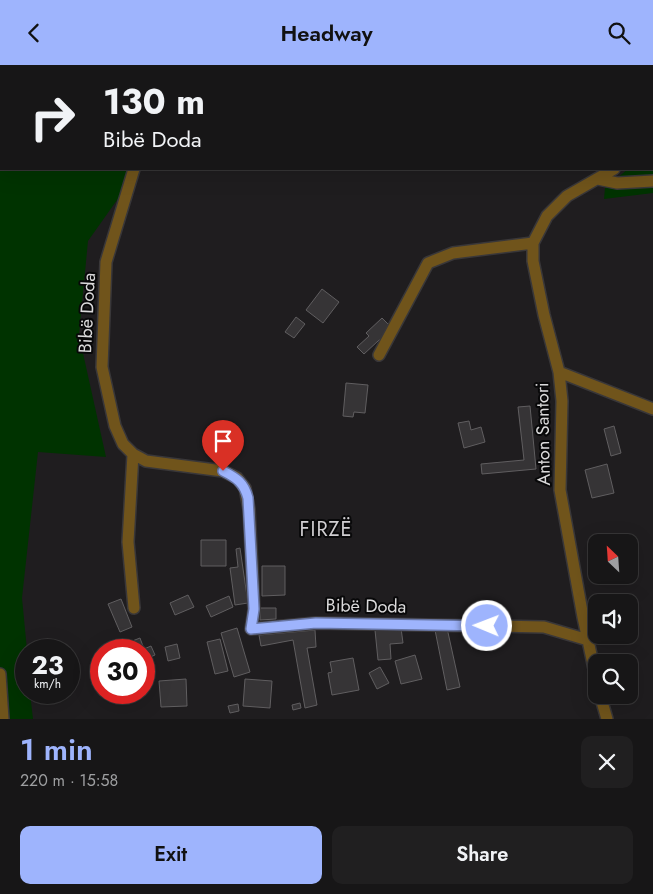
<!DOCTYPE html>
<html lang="en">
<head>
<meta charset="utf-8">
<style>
  body { margin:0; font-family:Jost,sans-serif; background:#201f20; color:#f1f3f6; height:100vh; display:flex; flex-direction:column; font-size:19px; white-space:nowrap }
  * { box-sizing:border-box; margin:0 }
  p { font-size:16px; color:#9e9fa1 }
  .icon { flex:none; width:28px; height:28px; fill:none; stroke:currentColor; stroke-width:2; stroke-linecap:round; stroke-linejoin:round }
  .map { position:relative; height:654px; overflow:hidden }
  .details { display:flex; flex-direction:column; background:#171617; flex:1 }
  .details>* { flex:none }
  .guide { position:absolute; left:0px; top:0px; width:654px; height:105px; box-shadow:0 5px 20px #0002,0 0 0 1px #363536; background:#171617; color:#f1f3f6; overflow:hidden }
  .needle { width:32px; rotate:335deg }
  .controls { position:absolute; left:588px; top:469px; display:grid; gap:10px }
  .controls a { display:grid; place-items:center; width:50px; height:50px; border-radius:10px; background:#171617; box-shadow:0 5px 20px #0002,0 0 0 1px #363536; font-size:25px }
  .speed { position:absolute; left:15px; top:574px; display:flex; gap:10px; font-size:25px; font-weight:700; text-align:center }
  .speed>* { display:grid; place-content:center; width:65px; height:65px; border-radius:50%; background:#171617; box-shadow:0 5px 20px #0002,0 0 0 1px #363536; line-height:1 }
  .speed small { font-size:12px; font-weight:400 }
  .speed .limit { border:8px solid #d22; background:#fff; color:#111 }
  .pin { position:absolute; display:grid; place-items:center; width:42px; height:42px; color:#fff; margin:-51px -21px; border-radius:50% 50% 50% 0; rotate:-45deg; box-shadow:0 0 5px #0007 }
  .pin .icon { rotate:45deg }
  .me { position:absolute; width:55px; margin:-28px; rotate:271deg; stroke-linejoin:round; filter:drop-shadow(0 0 4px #0008) }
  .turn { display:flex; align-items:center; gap:18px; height:105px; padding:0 20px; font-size:22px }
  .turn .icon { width:65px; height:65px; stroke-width:2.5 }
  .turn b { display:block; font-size:35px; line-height:42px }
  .round { display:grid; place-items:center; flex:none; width:52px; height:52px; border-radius:10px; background:#201f20 }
  .head { display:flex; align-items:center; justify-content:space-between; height:85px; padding:0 20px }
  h1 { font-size:30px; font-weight:600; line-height:38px; color:#9eb4fd }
  .action { display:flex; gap:10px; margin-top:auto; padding:10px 20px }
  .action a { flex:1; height:58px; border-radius:10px; background:#9eb4fd; color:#111; font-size:20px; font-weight:600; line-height:58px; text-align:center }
  .action a+a { background:#201f20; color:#f1f3f6 }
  header { display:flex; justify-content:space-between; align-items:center; height:65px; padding:0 20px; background:#9eb4fd; color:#111; font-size:22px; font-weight:600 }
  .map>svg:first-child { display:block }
</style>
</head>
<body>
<header><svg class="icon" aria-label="back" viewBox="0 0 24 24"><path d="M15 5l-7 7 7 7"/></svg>Headway<svg class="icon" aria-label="search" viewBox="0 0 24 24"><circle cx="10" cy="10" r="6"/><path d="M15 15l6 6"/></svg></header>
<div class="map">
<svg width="653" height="654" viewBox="0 0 653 654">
  <rect width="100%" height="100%" fill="#1f1d1f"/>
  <path fill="#030" d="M 587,0 L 653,0 L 653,128 L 604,134 L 605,123 L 628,104 L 652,104 L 652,1 Z
    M 0,24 L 1,104 L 139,104 L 88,176 L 79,270 L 106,392 L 38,387 L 22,533 L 27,585 L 26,628 L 30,628 L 33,654 L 0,654 Z"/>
  <path fill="#363436" stroke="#605e60" d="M 322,224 L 339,237 L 323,258 L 306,245 Z
    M 296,252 L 305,259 L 294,273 L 285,267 Z
    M 382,253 L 392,263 L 364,289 L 357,282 L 369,271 L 366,268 Z
    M 346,318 L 368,320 L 365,348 L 354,347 L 353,352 L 343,351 Z
    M 530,341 L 536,404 L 482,409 L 481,399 L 524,395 L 518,342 Z
    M 469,356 L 471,365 L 481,362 L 485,377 L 464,383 L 458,358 Z
    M 614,361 L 621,388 L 611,391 L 604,364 Z
    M 607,399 L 614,428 L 592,433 L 585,405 Z
    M 201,475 L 226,475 L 226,501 L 201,501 Z
    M 240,483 L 248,538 L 235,540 L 230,503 L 238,502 L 236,484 Z
    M 262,501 L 285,501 L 285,530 L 262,531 Z
    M 188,530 L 194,542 L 175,550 L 170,538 Z
    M 229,531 L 233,542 L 211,552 L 206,541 Z
    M 121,534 L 132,562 L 120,567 L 108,539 Z
    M 260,543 L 276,543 L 276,554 L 260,555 Z
    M 237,563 L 250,607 L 234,612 L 221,568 Z
    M 401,563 L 403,578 L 390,579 L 391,594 L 378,595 L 375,565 Z
    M 447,563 L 460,622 L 447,625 L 435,565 Z
    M 315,565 L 316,582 L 307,583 L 317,640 L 305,643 L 293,575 L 261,581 L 259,570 Z
    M 140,573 L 144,584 L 151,581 L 155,590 L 148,593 L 152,603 L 144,606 L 144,585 L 123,585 L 122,580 Z
    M 220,574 L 228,606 L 215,609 L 207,577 Z
    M 177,579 L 180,593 L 168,596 L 165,582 Z
    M 415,590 L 422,614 L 401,619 L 395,596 Z
    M 353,593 L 359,625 L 332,630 L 328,608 L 332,607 L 330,597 Z
    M 380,602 L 389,618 L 377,624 L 369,608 Z
    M 186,614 L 187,641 L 161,642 L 159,616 Z
    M 245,614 L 272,616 L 270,643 L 243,641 Z
    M 300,638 L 301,643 L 293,645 L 292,640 Z
    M 238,639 L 239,646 L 230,648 L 228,641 Z"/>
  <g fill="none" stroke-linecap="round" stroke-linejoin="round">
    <defs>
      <path id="street" d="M 614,0 L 615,1
        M 0,2 L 1,3
        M 134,104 L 106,197 L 102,302 L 115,361 L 123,379 L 133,389 L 146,396 L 223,406 L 237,413 L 245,423 L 249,444 L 254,545 L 251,564 L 316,558 L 544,562 L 588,575
        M 598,114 L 617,118 L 653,116
        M 379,290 L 428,198 L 453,188 L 533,178
        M 559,307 L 653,344
        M 133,389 L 128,477 L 134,543
        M 0,609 L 3,654
        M 596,613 L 583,552 L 560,425 L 562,336 L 559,307 L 544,250 L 533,196 L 533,178 L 547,151 L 567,131 L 614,104
        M 600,630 L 607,654"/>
    </defs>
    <use href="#street" stroke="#393739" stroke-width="14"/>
    <use href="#street" stroke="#70541b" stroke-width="11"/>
  </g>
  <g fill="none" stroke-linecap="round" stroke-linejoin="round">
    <defs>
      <path id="route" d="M 223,406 C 237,413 244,418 248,433 L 254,544 L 251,564 L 316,558 L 487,561"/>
    </defs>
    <use href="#route" stroke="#6775a4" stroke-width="12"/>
    <use href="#route" stroke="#9eb4fd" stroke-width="9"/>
  </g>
  <g text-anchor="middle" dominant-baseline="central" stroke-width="4" stroke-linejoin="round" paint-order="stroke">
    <g font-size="18" fill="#dbdadb" stroke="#080809">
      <text transform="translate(87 248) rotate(-87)">Bibë Doda</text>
      <text transform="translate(543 369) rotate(-91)">Anton Santori</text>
      <text transform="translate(366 541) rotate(1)">Bibë Doda</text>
    </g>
    <g font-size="20" letter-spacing="1" fill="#d0ced1" stroke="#080809">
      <text x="326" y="464">FIRZË</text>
    </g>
  </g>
</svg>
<div class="controls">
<a><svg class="needle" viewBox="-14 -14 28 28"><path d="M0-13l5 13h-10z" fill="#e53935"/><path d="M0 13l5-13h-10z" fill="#9e9fa1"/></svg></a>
<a><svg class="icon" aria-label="sound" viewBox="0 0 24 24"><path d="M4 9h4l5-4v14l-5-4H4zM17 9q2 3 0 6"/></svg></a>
<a><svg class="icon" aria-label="search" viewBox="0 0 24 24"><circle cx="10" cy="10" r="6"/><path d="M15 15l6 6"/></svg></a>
</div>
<div class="speed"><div>23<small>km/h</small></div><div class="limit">30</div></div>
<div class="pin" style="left:223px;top:406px;background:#d93025"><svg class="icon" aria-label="arrive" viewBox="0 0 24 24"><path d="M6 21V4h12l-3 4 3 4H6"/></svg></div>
<svg class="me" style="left:487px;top:561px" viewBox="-20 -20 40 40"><circle r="17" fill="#9eb4fd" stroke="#fff" stroke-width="3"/><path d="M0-11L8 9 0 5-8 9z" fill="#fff"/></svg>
<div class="guide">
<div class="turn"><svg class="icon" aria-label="right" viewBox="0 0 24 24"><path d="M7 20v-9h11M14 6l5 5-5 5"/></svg><div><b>130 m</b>Bibë Doda</div></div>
</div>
</div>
<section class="details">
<div class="head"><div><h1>1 min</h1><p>220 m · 15:58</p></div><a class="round"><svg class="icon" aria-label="close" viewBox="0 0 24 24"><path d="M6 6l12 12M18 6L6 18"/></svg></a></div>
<div class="action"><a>Exit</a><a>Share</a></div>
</section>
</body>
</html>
